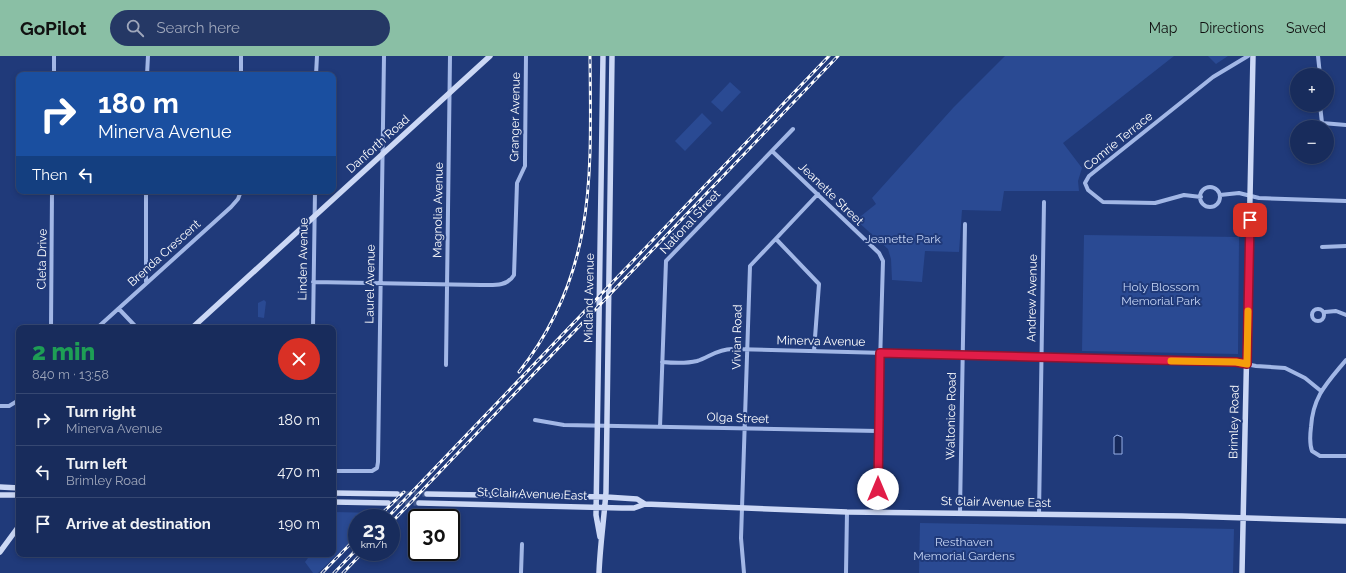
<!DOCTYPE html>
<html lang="en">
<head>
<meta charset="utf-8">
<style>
  body { margin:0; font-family:Raleway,sans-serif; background:#253865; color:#f1f3f6; height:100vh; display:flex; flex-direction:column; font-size:15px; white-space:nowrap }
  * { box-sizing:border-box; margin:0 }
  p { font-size:13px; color:#9fa7bb }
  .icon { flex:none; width:22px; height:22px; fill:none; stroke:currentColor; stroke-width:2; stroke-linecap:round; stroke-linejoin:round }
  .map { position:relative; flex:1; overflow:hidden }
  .side { position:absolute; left:16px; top:269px; width:320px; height:232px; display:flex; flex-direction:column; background:#182c5c; border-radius:8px; box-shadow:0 2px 6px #0003,0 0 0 1px #364872 }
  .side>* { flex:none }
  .top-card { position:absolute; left:16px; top:16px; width:320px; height:122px; border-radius:8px; box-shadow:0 2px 6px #0003,0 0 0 1px #364872; background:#1a4fa0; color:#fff; overflow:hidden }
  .controls { position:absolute; left:1290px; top:12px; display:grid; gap:8px }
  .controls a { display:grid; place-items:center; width:44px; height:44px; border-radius:50%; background:#182c5c; box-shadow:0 2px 6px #0003,0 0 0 1px #364872; font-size:20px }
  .speed { position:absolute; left:348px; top:453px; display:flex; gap:8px; font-size:20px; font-weight:700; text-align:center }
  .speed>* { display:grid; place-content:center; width:52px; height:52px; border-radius:50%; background:#182c5c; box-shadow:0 2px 6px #0003,0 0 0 1px #364872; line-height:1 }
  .speed small { font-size:10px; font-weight:400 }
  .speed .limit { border:2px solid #111; border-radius:6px; background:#fff; color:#111 }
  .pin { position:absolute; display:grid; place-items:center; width:34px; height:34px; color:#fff; margin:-17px; border-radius:8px; box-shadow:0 2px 6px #0006 }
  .me { position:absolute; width:44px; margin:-22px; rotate:0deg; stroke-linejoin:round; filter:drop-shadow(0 0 3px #0008) }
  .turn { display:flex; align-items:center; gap:14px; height:84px; padding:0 16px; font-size:18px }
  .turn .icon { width:52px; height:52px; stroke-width:2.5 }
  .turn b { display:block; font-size:28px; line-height:34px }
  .then { display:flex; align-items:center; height:38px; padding:0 16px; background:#0003; gap:8px; font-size:15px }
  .round { display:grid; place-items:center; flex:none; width:42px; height:42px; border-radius:21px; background:#253865 }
  .head { display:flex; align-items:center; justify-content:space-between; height:68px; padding:0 16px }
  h1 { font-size:24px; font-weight:800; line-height:30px; color:#1e9e55 }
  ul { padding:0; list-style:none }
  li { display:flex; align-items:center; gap:12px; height:52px; padding:0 16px; border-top:1px solid #364872 }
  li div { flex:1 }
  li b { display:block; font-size:15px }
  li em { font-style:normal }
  header { display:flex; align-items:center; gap:24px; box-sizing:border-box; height:56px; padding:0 20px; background:#8abfa5; color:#111 }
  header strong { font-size:19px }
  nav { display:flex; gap:22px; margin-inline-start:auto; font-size:14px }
  .search { width:280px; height:36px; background:#253865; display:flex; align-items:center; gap:10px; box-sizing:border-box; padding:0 14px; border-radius:22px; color:#9fa7bb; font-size:15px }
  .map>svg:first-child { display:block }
</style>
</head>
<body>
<header>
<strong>GoPilot</strong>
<div class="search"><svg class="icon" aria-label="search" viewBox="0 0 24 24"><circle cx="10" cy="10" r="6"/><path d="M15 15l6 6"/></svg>Search here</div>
<nav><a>Map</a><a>Directions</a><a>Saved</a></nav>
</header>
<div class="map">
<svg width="1346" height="517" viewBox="0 0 1346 517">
  <rect width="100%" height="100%" fill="#203a7a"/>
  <path fill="#2a4a93" d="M 1005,0 L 1174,0 L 1063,87 L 1082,112 L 1078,125 L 1079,135 L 1004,135 L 1001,155 L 962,154 L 959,196 L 925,195 L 922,226 L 892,224 L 891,203 L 888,193 L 856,164 L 876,148 L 872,142 L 953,52 Z
    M 1208,0 L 1228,0 L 1216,8 Z
    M 730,26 L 741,36 L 722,56 L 711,46 Z
    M 702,57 L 712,67 L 685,95 L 675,85 Z
    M 1084,179 L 1239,181 L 1238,298 L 1082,295 Z
    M 264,244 L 266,246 L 264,262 L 258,261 L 258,247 Z
    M 333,456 L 379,457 L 374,462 L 357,462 L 357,479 L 318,517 L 313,517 L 305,506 L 311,498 L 333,498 Z
    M 920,467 L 1234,473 L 1233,517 L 919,517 Z"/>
  <path fill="#16295a" stroke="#96afe7" d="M 1117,379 L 1122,381 L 1122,398 L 1114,398 L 1114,381 Z"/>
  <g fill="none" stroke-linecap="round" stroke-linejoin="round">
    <path stroke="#41588e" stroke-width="5.5" stroke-dasharray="5.5 3" stroke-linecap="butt" d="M 397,438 L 427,438
      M 388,447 L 419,447"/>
    <path stroke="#a2b7e6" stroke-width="4" d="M 1318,0 L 1320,19
      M 54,19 L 54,0
      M 147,19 L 148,0
      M 241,19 L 241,0
      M 316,19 L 317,0
      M 1320,49 L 1322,67 L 1346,69
      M 772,95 L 879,197 L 883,205 L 878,375 L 877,447 L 875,456
      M1200 141a10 10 0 1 1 20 0a10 10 0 1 1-20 0Z
      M 146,135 L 146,226
      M 1220,139 L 1239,137 L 1259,142 L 1346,145
      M 1201,141 L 1184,139 L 1155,147 L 1103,146 L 1088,134 L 1085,127 L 1089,120 L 1213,21 L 1248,0
      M 776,183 L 819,228 L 814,295
      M 1322,191 L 1346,190
      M 313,226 L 481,229 C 493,229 507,231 514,219 L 517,127 L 525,110 L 525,103 L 526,0
      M1312 259a6 6 0 1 1 12 0a6 6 0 1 1-12 0Z
      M 119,253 L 137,272
      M 1325,256 L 1336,255 L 1346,259
      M 51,272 L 52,135
      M 97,272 L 231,151 L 238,143 L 241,135
      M 313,272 L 315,135
      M 1346,304 C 1327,327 1313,340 1311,371 C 1310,379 1309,387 1312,395 L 1320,400 L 1346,400
      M 662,306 C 673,307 685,308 697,305 C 709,301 718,293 732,293 L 1236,306 L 1256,310 L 1285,312 L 1305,322 L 1321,335
      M 446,309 L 450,0
      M 0,350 L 9,350 L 19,344
      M 535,364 L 564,369 L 878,375
      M 660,371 L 666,205 L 793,73
      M 333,415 L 372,415 L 377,412 L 378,406 L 384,0
      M 960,456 L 965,168
      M 1039,458 L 1044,146
      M 521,517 L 522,488
      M 744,517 L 741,482 L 750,210 L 818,138
      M 846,517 L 847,456"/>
    <path stroke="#ccd8f5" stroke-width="5.5" d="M 192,272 L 490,0
      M 0,431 L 19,432
      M 333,437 L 397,438
      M 427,438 L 606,441 L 637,443 L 645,448
      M 0,439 L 19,439
      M 333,446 L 388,447
      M 419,447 L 622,452 L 634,452 L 645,448 L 847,456 L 1182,460 L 1346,465
      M 600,481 L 596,459 L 603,0
      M 0,496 L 19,470
      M 599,517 C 600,490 604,463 606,436 L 612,0
      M 1242,517 L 1253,0"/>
    <defs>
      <path id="rail" d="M 519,316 C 597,217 591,118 590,0
        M 377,462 L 404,436
        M 387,462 L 829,0
        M 391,467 L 838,0
        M 322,517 L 357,481
        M 334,517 L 357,493
        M 343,517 L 363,496"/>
    </defs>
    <use href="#rail" stroke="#fff" stroke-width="3"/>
    <use href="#rail" stroke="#203a7a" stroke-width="1.5" stroke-dasharray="4.5" stroke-linecap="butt"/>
  </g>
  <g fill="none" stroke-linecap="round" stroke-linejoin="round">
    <defs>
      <path id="route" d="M 878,433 L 880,297 L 1236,306 L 1247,308 L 1250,164"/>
    </defs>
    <use href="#route" stroke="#92132f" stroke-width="10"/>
    <use href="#route" stroke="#e11d48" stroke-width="7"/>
    <path stroke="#f59e0b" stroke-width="7" d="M 1171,305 L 1236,306 L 1247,308 L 1248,255"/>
  </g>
  <g text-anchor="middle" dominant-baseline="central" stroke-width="4" stroke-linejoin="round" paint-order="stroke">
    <g font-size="12" fill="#fff" stroke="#203a7a">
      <text transform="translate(515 61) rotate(-89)">Granger Avenue</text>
      <text transform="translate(1118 85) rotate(-39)">Comrie Terrace</text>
      <text transform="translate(378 88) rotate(-42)">Danforth Road</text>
      <text transform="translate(831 138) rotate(44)">Jeanette Street</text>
      <text transform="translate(438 154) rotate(-89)">Magnolia Avenue</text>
      <text transform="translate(690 166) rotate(-47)">National Street</text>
      <text transform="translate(164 197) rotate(-42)">Brenda Crescent</text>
      <text transform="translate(42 203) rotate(-89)">Cleta Drive</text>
      <text transform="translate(303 203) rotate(-89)">Linden Avenue</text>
      <text transform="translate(370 228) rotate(-89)">Laurel Avenue</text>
      <text transform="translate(589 242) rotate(-89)">Midland Avenue</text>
      <text transform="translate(1032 242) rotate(-89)">Andrew Avenue</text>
      <text transform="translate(737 281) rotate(-89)">Vivian Road</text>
      <text transform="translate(821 285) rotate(1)">Minerva Avenue</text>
      <text transform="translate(951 360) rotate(-89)">Waltonice Road</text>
      <text transform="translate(738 362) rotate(2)">Olga Street</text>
      <text transform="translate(1234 366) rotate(-89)">Brimley Road</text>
      <text transform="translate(532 438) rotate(2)">St Clair Avenue East</text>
      <text transform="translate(996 446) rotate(1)">St Clair Avenue East</text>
    </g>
    <g font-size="12" fill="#c5d4f4" stroke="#203a7a">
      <text x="903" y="183">Jeanette Park</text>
      <text x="1161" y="231">Holy Blossom<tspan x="1161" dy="14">Memorial Park</tspan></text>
      <text x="964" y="486">Resthaven<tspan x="964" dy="14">Memorial Gardens</tspan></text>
    </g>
  </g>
</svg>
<div class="controls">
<a>+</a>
<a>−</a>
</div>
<div class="speed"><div>23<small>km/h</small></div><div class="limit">30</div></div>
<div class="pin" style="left:1250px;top:164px;background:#d93025"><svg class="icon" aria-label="arrive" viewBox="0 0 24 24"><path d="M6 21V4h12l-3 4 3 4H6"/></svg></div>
<svg class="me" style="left:878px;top:433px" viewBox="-20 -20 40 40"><circle r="19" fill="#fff"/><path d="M0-13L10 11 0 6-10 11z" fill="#e11d48"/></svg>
<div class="top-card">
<div class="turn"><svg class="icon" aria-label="right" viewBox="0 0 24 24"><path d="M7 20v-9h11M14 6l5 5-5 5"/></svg><div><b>180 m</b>Minerva Avenue</div></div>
<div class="then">Then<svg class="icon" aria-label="left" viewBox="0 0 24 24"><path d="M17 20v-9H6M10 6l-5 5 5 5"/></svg></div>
</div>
<section class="side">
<div class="head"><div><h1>2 min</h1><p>840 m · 13:58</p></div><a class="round" style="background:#d93025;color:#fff"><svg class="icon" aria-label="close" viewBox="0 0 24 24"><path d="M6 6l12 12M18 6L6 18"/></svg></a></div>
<ul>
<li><svg class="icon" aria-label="right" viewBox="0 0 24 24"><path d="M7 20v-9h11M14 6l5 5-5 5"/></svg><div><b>Turn right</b><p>Minerva Avenue</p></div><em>180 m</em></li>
<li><svg class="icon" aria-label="left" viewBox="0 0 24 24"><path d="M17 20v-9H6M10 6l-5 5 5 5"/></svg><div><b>Turn left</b><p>Brimley Road</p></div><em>470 m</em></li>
<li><svg class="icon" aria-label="arrive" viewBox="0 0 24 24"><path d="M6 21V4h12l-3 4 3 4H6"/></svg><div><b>Arrive at destination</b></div><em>190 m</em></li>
</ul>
</section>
</div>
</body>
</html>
